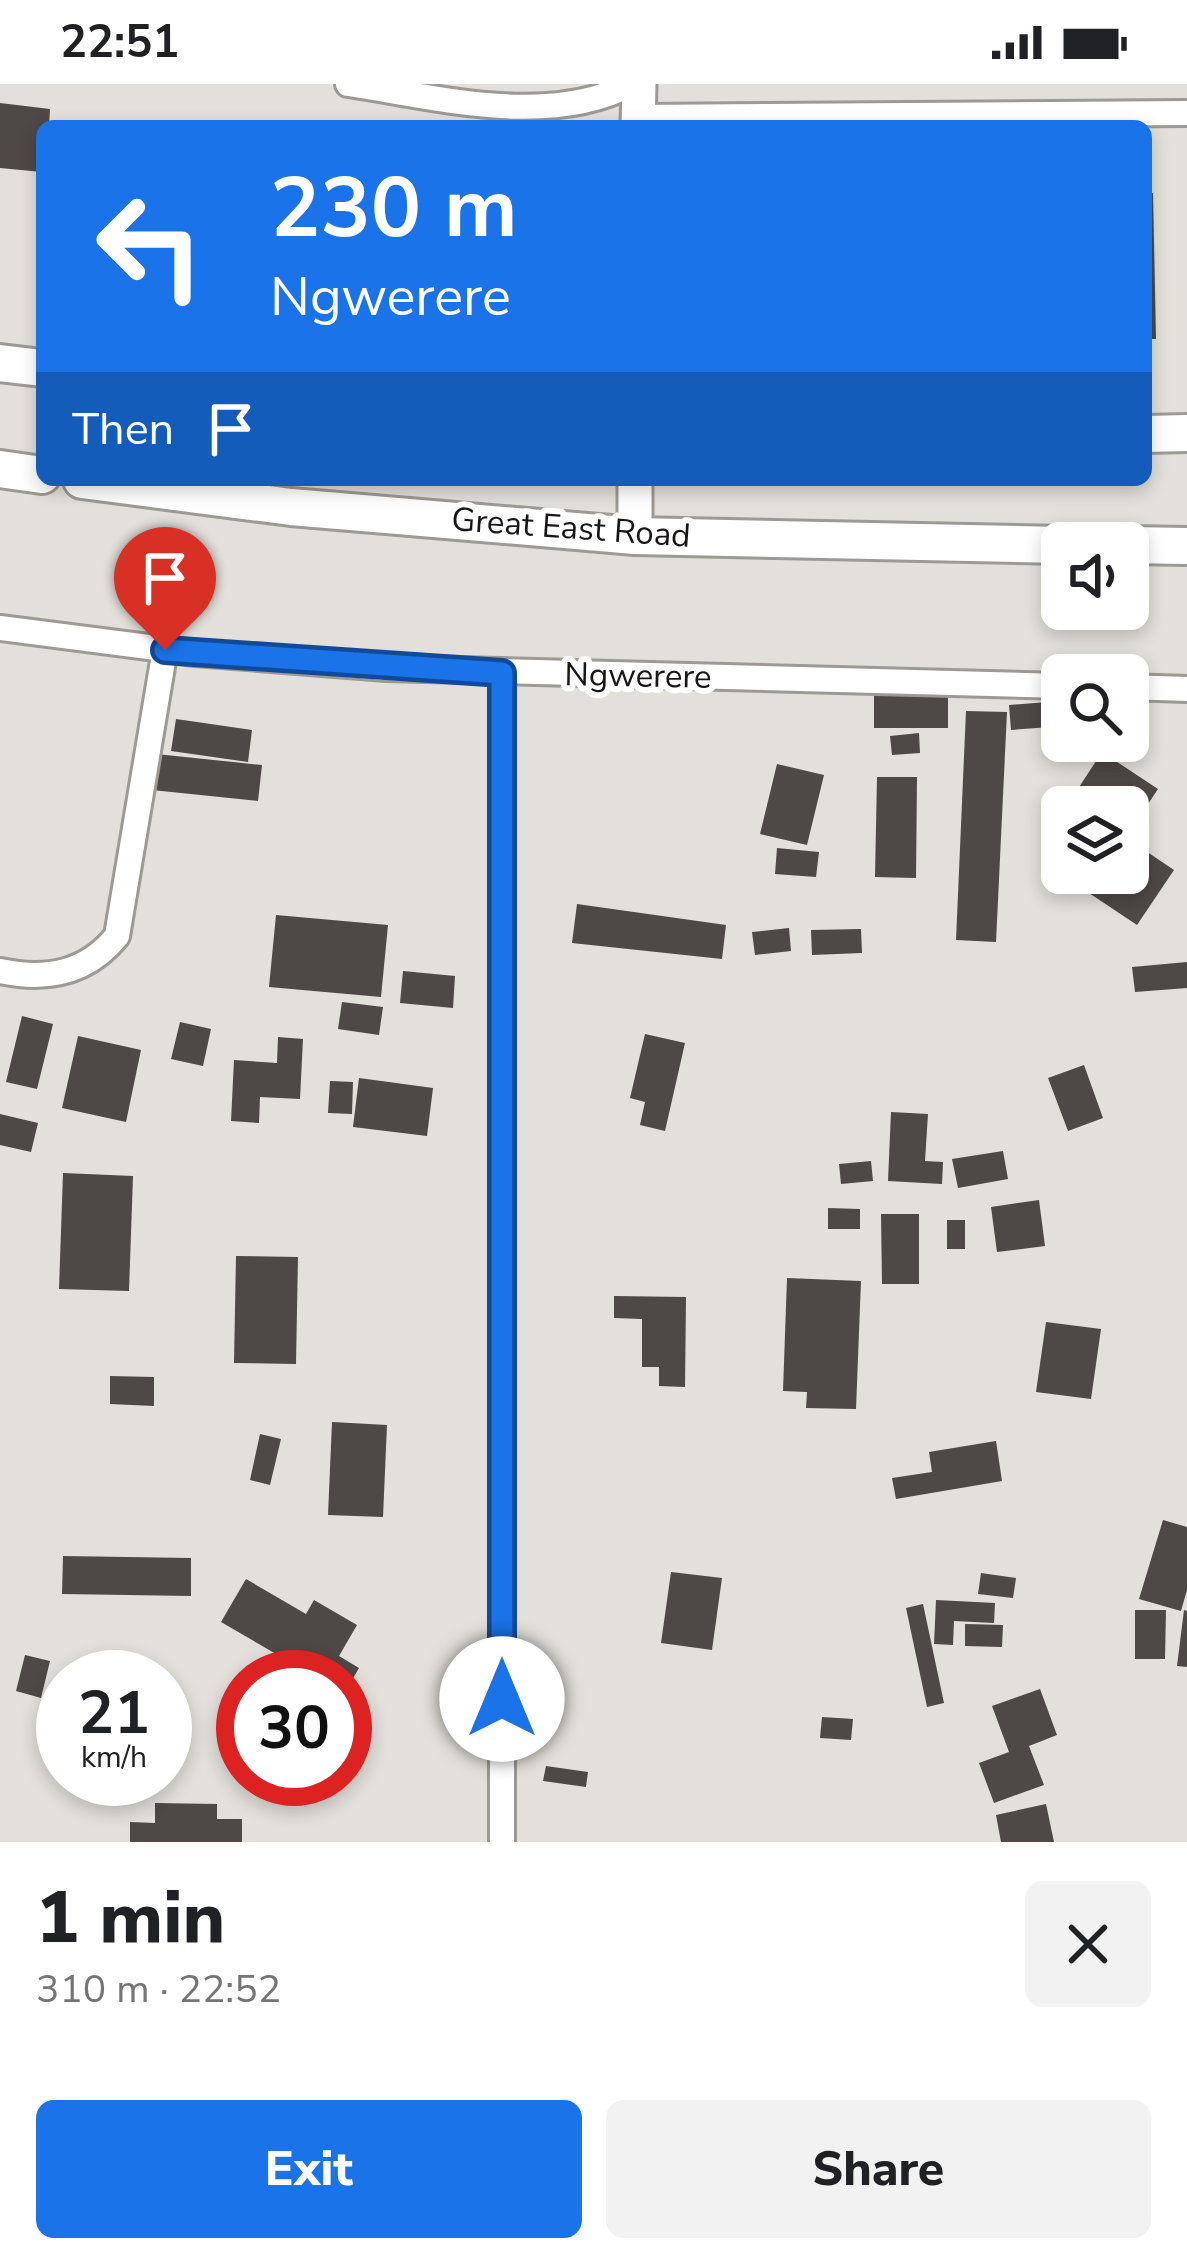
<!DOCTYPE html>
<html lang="en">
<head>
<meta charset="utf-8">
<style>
  body { margin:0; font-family:"Nunito Sans",sans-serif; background:#f2f2f2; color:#202124; height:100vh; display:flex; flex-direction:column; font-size:45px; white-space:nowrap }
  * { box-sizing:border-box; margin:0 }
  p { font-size:39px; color:#757577 }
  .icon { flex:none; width:66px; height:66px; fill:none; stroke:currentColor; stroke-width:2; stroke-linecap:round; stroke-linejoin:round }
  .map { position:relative; height:1758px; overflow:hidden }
  .panel { display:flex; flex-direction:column; background:#fff; flex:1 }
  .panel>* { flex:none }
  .banner { position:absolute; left:36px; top:36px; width:1116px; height:366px; border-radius:18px; box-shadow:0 6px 18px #0003; background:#1a73e8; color:#fff; overflow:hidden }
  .tools { position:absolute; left:1041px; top:438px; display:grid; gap:24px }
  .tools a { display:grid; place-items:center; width:108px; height:108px; border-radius:18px; background:#fff; box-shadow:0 6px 18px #0003; font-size:60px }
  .speed { position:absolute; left:36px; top:1566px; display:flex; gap:24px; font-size:60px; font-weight:700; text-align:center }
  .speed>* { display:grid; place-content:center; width:156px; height:156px; border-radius:50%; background:#fff; box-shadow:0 6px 18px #0003; line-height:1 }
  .speed small { font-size:30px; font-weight:400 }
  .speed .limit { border:18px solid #d22; background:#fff; color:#111 }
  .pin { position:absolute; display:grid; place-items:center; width:102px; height:102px; color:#fff; margin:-123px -51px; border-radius:50% 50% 50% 0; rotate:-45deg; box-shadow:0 0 12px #0007 }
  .pin .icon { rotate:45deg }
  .me { position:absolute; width:132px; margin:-66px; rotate:0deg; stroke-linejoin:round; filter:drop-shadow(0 0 9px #0008) }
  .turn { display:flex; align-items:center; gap:42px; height:252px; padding:0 36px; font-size:54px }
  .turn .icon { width:156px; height:156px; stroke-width:2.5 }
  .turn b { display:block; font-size:84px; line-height:102px }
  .then { display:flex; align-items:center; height:114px; padding:0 36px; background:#0003; gap:24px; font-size:45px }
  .round { display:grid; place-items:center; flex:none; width:126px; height:126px; border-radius:18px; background:#f2f2f2 }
  .headline { display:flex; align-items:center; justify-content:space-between; height:204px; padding:0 36px }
  h1 { font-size:72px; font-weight:800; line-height:90px }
  .primary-button { display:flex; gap:24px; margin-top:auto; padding:24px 36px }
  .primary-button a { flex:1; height:138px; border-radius:18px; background:#1a73e8; color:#fff; font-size:48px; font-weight:800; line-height:138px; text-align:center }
  .primary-button a+a { background:#f2f2f2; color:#202124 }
  .status { display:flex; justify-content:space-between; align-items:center; height:84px; padding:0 60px; background:#fff; direction:ltr }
  .status svg { height:33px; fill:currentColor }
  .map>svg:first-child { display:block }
</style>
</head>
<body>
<div class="status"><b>22:51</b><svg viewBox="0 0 49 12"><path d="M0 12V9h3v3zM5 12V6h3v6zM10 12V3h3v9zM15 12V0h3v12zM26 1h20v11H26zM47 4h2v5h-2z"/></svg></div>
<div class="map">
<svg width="1187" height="1758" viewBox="0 0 1187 1758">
  <rect width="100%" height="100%" fill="#e3dfda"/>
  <path fill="#4e4846" d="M 0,19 L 50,25 L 49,42 L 42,42 L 42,88 L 0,84 Z
    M 1153,109 L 1156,255 L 1146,255 L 1146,110 Z
    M 948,607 L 948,644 L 874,644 L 874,608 Z
    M 1048,618 L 1050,643 L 1011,646 L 1009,621 Z
    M 966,627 L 1007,628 L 996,858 L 956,856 Z
    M 176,635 L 252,646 L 248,678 L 171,667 Z
    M 919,649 L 920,669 L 892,671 L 890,652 Z
    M 1102,668 L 1158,705 L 1128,750 L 1128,723 L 1066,723 Z
    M 156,670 L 262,681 L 258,717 L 152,706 Z
    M 777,680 L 824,691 L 807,761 L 760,750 Z
    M 877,693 L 917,693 L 916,794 L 875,793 Z
    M 1128,755 L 1174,786 L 1137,841 L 1059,789 L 1128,789 Z
    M 777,764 L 819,768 L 816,793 L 775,790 Z
    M 577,820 L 726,841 L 722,875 L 572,859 Z
    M 276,831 L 388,841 L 381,913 L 269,903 Z
    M 789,844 L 791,867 L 755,871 L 752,848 Z
    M 861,845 L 862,869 L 812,871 L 811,846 Z
    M 1187,878 L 1187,904 L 1135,908 L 1132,883 Z
    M 403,887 L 455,892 L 453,924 L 400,919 Z
    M 342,918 L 383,923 L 379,951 L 338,945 Z
    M 22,932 L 53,940 L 37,1005 L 6,998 Z
    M 180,938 L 211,945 L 203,982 L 171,975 Z
    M 645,950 L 685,959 L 665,1047 L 640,1041 L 645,1018 L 630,1014 Z
    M 78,952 L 141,966 L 126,1038 L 62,1024 Z
    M 278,953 L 303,955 L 300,1015 L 260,1013 L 259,1039 L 231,1037 L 234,976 L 277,979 Z
    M 1084,981 L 1103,1034 L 1068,1047 L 1048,994 Z
    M 359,994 L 433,1004 L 427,1052 L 353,1043 Z
    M 330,997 L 353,998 L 352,1030 L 328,1029 Z
    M 891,1028 L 928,1030 L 925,1077 L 943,1078 L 942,1100 L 888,1097 Z
    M 0,1030 L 38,1039 L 31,1068 L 0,1061 Z
    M 1003,1067 L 1008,1095 L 958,1104 L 952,1075 Z
    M 871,1077 L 873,1097 L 841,1100 L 839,1080 Z
    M 63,1089 L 133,1092 L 129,1207 L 59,1205 Z
    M 1039,1116 L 1045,1162 L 997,1168 L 991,1123 Z
    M 828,1124 L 860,1125 L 860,1145 L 828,1145 Z
    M 881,1130 L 919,1130 L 919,1200 L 882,1200 Z
    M 947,1136 L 965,1136 L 965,1165 L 947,1165 Z
    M 236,1172 L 298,1173 L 296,1280 L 234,1279 Z
    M 787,1194 L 861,1197 L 856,1325 L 806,1324 L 807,1308 L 783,1307 Z
    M 614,1212 L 686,1213 L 685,1303 L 659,1302 L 659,1283 L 642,1283 L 642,1235 L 614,1234 Z
    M 1046,1238 L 1101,1245 L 1091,1315 L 1036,1308 Z
    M 110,1292 L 154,1293 L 154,1322 L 110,1320 Z
    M 332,1338 L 387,1341 L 383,1433 L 328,1431 Z
    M 260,1350 L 281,1355 L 270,1401 L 250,1396 Z
    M 996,1357 L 1002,1397 L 896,1415 L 892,1394 L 932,1388 L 929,1368 Z
    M 1163,1436 L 1187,1443 L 1187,1506 L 1181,1527 L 1139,1515 Z
    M 63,1472 L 191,1474 L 191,1512 L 62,1510 Z
    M 671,1488 L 722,1494 L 712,1566 L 661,1559 Z
    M 981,1489 L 1016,1494 L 1013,1514 L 978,1510 Z
    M 246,1495 L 306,1530 L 314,1516 L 357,1541 L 339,1572 L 359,1584 L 345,1608 L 345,1593 L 295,1593 L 285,1587 L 290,1578 L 221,1538 Z
    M 936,1516 L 995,1519 L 994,1539 L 954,1537 L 953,1561 L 934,1560 Z
    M 923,1520 L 944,1619 L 927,1623 L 906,1524 Z
    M 1135,1526 L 1166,1526 L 1165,1575 L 1135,1575 Z
    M 1184,1526 L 1187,1527 L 1187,1583 L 1177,1582 Z
    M 965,1540 L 1003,1541 L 1002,1563 L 965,1562 Z
    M 25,1571 L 50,1577 L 41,1614 L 16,1607 Z
    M 1040,1605 L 1057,1651 L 1029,1662 L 1044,1701 L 994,1719 L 979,1679 L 1009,1668 L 992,1622 Z
    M 822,1633 L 853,1635 L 851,1656 L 820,1654 Z
    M 546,1682 L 588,1688 L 586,1703 L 543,1697 Z
    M 155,1719 L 217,1720 L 217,1735 L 242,1735 L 242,1758 L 130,1758 L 130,1738 L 155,1739 Z
    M 1046,1720 L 1054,1758 L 1001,1758 L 996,1731 Z"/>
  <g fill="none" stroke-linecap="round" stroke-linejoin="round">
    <defs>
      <path id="street" d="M 348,0 C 435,13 549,44 631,0
        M 638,33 L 1187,29
        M 0,544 L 195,569 L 386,584 L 1062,602
        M 1128,603 L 1187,605
        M 0,887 C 47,897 87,889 117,852 L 165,565
        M 502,1758 L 502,589"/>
      <path id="secondary" d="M 638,42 L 639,0
        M 635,452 L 635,396"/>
      <path id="primary" d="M 0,279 L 42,284
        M 1146,350 L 1187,349
        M 0,385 L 42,391
        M 82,396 L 291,423 L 635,452 L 1062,461
        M 1128,461 L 1187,462"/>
    </defs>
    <use href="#street" stroke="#9d9994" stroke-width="30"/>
    <use href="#secondary" stroke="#9d9994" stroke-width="39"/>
    <use href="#primary" stroke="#9d9994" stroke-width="42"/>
    <use href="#street" stroke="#fff" stroke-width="24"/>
    <use href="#secondary" stroke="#fff" stroke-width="33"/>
    <use href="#primary" stroke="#fff" stroke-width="36"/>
  </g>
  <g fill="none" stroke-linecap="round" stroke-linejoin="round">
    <defs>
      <path id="route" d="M 165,566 L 502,589 L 502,1615"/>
    </defs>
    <use href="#route" stroke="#114b97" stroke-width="30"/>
    <use href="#route" stroke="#1a73e8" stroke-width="21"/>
  </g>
  <g text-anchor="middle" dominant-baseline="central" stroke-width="12" stroke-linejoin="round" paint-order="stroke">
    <g font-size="33" fill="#181615" stroke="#fff">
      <text transform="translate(571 444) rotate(4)">Great East Road</text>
      <text transform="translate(638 592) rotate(1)">Ngwerere</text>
    </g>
  </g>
</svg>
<div class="tools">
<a><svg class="icon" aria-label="sound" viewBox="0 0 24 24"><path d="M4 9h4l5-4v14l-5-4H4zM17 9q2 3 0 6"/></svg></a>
<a><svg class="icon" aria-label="search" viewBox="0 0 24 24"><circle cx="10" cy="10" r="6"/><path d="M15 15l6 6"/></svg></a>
<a><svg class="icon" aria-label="layers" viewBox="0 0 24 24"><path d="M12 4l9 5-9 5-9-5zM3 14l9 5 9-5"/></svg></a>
</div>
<div class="speed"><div>21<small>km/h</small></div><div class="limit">30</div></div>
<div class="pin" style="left:165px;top:566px;background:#d93025"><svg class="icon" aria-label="arrive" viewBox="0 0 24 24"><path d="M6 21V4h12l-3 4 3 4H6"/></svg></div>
<svg class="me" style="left:502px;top:1615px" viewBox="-20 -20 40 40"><circle r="19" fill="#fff"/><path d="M0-13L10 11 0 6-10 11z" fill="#1a73e8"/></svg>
<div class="banner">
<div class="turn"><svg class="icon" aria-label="left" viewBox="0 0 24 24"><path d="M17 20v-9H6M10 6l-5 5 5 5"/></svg><div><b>230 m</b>Ngwerere</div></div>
<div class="then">Then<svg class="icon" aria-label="arrive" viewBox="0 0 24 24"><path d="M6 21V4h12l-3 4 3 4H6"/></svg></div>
</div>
</div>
<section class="panel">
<div class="headline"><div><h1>1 min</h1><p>310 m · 22:52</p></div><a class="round"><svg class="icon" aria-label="close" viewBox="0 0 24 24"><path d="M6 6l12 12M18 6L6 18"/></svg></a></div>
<div class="primary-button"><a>Exit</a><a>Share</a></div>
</section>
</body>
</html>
